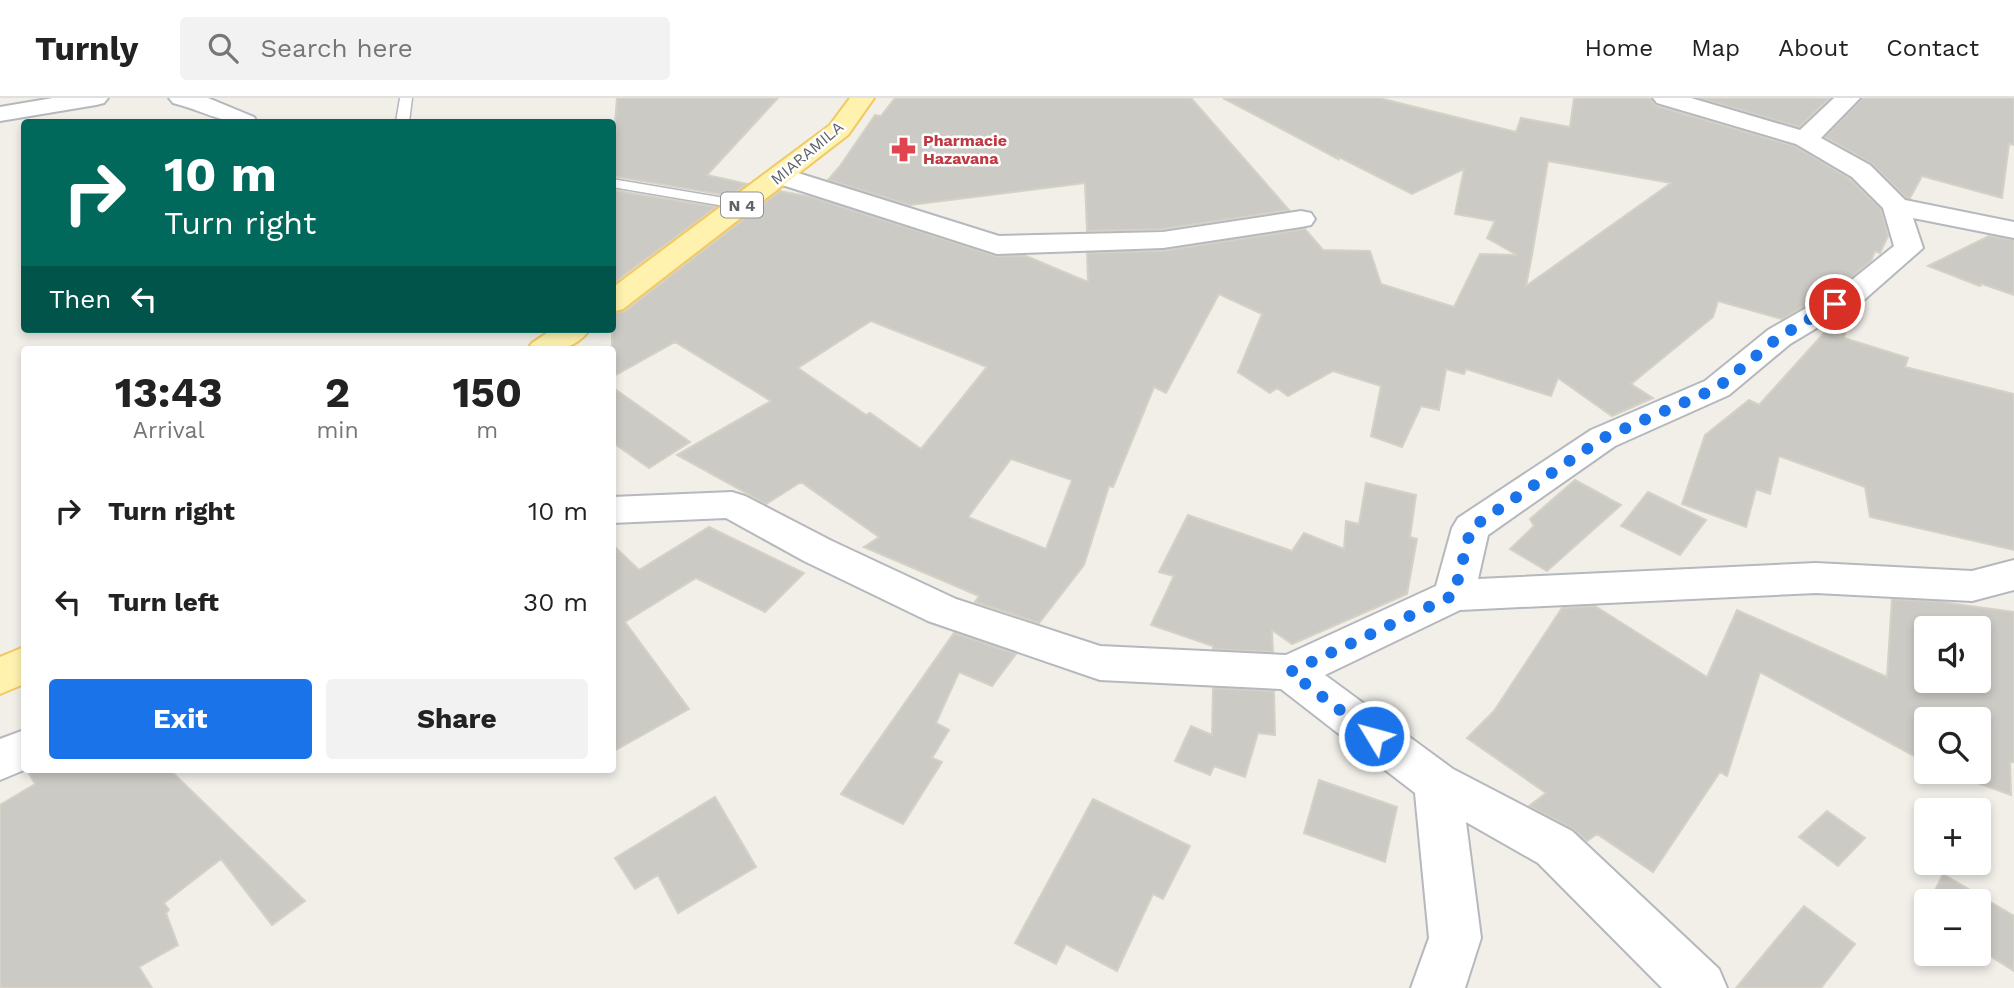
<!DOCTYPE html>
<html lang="en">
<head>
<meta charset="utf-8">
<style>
  body { margin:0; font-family:"Work Sans",sans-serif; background:#f2f2f2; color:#222; height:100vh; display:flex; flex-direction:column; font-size:26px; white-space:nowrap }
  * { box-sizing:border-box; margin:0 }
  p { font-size:23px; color:#767676 }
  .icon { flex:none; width:38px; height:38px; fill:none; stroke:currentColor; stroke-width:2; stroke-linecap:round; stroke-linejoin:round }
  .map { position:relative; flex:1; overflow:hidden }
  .panel { position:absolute; left:21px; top:248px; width:595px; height:427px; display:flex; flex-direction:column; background:#fff; border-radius:7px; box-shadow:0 4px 10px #0003 }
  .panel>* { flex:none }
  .top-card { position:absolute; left:21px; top:21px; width:595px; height:214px; border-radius:7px; box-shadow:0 4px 10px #0003; background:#00695c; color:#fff; overflow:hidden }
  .fabs { position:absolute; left:1914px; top:518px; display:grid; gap:14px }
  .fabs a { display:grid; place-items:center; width:77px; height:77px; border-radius:7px; background:#fff; box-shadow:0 4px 10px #0003; font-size:35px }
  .pin { position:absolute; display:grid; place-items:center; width:60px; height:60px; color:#fff; margin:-30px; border:4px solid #fff; border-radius:50%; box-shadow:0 2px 7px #0007 }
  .me { position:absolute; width:77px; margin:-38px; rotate:307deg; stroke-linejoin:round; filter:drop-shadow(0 0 5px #0008) }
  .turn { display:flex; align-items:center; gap:24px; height:147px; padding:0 28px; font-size:32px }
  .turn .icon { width:91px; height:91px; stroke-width:2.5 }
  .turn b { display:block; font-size:49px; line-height:60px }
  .then { display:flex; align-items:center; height:66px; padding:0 28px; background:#0003; gap:14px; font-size:26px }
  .eta { display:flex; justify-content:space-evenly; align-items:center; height:119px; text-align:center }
  .eta b { font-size:42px; font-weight:700; line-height:49px }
  .primary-button { display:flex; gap:14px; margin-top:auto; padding:14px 28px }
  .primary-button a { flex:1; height:80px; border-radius:7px; background:#1a73e8; color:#fff; font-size:28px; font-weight:700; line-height:80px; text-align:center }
  .primary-button a+a { background:#f2f2f2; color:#222 }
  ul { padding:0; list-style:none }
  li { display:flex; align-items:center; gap:21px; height:91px; padding:0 28px }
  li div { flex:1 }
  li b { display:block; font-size:26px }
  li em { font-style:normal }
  header { display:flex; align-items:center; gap:42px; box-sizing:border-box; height:98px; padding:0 35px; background:#fff; border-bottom:2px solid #e0e0e0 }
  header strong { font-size:33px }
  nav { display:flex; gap:38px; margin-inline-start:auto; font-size:24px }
  .search { width:490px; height:63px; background:#f2f2f2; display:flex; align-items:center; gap:18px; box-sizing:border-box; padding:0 24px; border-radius:7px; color:#767676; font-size:26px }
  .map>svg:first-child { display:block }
</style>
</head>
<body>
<header>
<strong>Turnly</strong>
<div class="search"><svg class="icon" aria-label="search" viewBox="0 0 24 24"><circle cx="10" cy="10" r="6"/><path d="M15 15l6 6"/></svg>Search here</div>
<nav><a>Home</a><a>Map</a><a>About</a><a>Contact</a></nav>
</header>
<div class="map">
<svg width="2014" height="890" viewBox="0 0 2014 890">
  <rect width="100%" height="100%" fill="#f1efe8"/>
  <path fill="#cccac5" stroke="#d6d1c6" stroke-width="2" fill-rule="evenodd" d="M 617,0 L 778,0 L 707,77 L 747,86 L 730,98 L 612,78 L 612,24 L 615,24 Z
    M 895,0 L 1191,0 L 1289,112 L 1163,131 L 1087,133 L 1085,85 L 910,107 L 828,82 L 840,68 L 875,17 L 881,18 Z
    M 1223,0 L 1379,0 L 1516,34 L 1521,20 L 1570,29 L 1574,0 L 1650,0 L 1656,8 L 1795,48 L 1850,81 L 1881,111 L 1888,138 L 1880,155 L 1875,153 L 1871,163 L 1842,187 L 1782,221 L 1718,203 L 1713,219 L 1631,286 L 1653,300 L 1612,318 L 1558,280 L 1551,298 L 1466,271 L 1464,276 L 1446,271 L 1439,312 L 1421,308 L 1402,349 L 1371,338 L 1381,288 L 1333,273 L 1288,298 L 1277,290 L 1270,295 L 1238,274 L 1262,216 L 1219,196 L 1166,295 L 1154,289 L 1113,389 L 1109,388 L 1084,467 L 1039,525 L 975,504 L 979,498 L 864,449 L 879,439 L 801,384 L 766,406 L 677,357 L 771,303 L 675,244 L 612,279 L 612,216 L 625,213 L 780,93 L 811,99 L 996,158 L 1026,158 L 1088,184 L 1087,155 L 1163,153 L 1305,131 L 1323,152 L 1370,153 L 1381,186 L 1454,209 L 1480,156 L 1517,157 L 1487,140 L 1495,123 L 1455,116 L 1464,71 L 1412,96 L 1337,58 L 1338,61 ZM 1548,63 L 1671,85 L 1526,188 L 1532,157 ZM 871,223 L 987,269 L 921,351 L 870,315 L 866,317 L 798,270 ZM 1011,361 L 1072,382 L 1046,451 L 968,419 Z
    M 1700,0 L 1830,0 L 1799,29 Z
    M 1863,0 L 2014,0 L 2014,47 L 2009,46 L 2002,100 L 1922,78 L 1910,100 L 1906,100 L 1871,65 L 1825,39 Z
    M 612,92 L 716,109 L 612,186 Z
    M 1989,138 L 2014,142 L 2014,197 L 1982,186 L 1980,188 L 1928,168 Z
    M 1854,211 L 1844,238 L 1820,231 Z
    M 1825,234 L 1908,260 L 1905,269 L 2014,296 L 2014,452 L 1870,419 L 1865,389 L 1779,358 L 1770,396 L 1756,391 L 1746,429 L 1682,406 L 1705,337 L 1749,302 L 1759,307 Z
    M 612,289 L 690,344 L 649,370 L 612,344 Z
    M 1575,382 L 1621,407 L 1547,473 L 1510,451 L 1534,428 L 1530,421 Z
    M 1366,385 L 1416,397 L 1410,439 L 1417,441 L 1407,496 L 1292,546 L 1272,532 L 1273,554 L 1213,551 L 1213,548 L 1151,527 L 1174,478 L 1159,474 L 1188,417 L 1292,453 L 1304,435 L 1344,451 L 1346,423 L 1359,426 Z
    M 1648,394 L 1706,422 L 1680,457 L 1621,428 Z
    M 709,429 L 804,475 L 765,514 L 696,480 L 625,524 L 689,611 L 612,654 L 612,446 L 639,472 Z
    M 1892,501 L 1941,504 L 2014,514 L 2014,664 L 2010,664 L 2011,697 L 1948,674 L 1979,674 L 1979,621 L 1927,621 L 1927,665 L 1760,574 L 1727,678 L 1720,674 L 1653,774 L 1597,736 L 1587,743 L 1573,731 L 1529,708 L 1546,695 L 1467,640 L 1494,613 L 1562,510 L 1595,508 L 1707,579 L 1737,512 L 1887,579 ZM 1927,530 L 1979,530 L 1979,583 L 1927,583 Z
    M 954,535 L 1016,556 L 992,588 L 959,574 L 936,625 L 949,632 L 932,660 L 942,664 L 903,726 L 841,696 Z
    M 1213,590 L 1274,593 L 1275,637 L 1258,635 L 1245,679 L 1214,668 L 1210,677 L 1175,663 L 1191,628 L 1212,637 Z
    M 27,672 L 170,672 L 305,803 L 272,827 L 221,761 L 164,805 L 169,812 L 166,815 L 178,847 L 139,869 L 152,890 L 0,890 L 0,707 L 35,686 Z
    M 1319,682 L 1397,709 L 1385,764 L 1304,735 Z
    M 715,699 L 756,769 L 678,815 L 658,777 L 635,791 L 615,760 Z
    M 1093,701 L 1190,748 L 1163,801 L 1153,796 L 1117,873 L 1066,846 L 1056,866 L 1015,845 Z
    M 1827,713 L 1865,740 L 1838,768 L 1799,739 Z
    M 1943,776 L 2014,818 L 2014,873 L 1979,851 L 1979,803 L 1930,803 Z
    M 1804,808 L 1855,846 L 1821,890 L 1736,890 Z"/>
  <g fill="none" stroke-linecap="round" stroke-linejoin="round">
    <defs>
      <path id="service" d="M 400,0 L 412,0 L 409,24 L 396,24 Z
        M 612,81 L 742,103 L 749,107 L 742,111 L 612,89 Z"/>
      <path id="minor" d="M 53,0 L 108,0 L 104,5 L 96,7 L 0,23 L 0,9 Z
        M 169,0 L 208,0 L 254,19 L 257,24 C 222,27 205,13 173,5 Z
        M 1653,0 L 1691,0 L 1800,32 L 1834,0 L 1860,0 L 1821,40 L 1870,67 L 1905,102 L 2014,124 L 2014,140 L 1913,120 L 1923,150 L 1865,201 L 1790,246 L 1729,297 L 1615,348 L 1488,437 L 1478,481 L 1816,465 L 1972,473 L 2014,462 L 2014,492 L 1972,503 L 1816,495 L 1460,512 L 1325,577 L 1453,671 L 1572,733 L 1719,871 L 1727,890 L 1662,890 L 1538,765 L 1466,724 L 1481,840 L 1465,890 L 1411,890 L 1429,840 L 1415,695 L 1281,591 L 1100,582 L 928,523 L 804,463 L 726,420 L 612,425 L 612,399 L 732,394 L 745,398 L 832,443 L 956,501 L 1100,548 L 1286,557 L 1436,488 L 1452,430 L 1458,420 L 1591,332 L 1705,283 L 1768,232 L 1843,189 L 1894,148 L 1883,110 L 1852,79 L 1796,46 L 1657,5 Z
        M 782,70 L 999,138 L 1163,134 L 1301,113 L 1311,115 L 1315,121 L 1311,127 L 1301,129 L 1163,150 L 997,156 L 773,84 L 769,78 L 773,72 Z
        M 24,632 L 24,672 L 0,682 L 0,641 Z"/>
      <path id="primary" d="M 850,0 L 874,0 L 848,37 L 623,211 L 612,214 L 612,190 L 830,27 Z
        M 553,231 L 590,231 C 574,254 552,252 527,252 L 532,245 Z
        M 24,549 L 24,586 L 0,596 L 0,559 Z"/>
    </defs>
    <use href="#service" stroke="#b5b8bc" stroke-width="3"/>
    <use href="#minor" stroke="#b5b8bc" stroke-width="4"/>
    <use href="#primary" stroke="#f2c960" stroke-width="4"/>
    <use href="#service" fill="#fff" fill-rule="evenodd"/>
    <use href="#minor" fill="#fff" fill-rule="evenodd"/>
    <use href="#primary" fill="#fff2af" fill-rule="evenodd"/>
  </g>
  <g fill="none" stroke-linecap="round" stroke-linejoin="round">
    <path stroke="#1a73e8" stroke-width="12" stroke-dasharray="0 21.6" d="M 1374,638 L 1290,574 L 1454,497 L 1471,430 L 1603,340 L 1717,290 L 1779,239 L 1835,206"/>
  </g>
  <defs>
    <symbol id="pharmacy-bare" viewBox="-9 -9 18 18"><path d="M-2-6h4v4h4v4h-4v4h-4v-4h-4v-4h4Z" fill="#e0444e" stroke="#fff" stroke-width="2.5" paint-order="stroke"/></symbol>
  </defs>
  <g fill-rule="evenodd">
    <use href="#pharmacy-bare" x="886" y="34" width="35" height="35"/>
  </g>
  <g text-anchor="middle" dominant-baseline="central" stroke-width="5" stroke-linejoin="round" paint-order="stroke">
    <g font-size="16" font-weight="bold" fill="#be3a42" stroke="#fff" text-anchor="start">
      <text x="923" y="42">Pharmacie<tspan x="923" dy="18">Hazavana</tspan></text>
    </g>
    <g font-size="16" fill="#5f6368" stroke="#fff">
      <text transform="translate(807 55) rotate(-40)">MIARAMILA</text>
    </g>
    <rect fill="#fff" stroke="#8f9295" stroke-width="2" x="721" y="94.5" width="42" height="25" rx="5"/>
    <g font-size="16" font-weight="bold" fill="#5f6368">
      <text x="742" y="107">N 4</text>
    </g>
  </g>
</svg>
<div class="fabs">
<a><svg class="icon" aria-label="sound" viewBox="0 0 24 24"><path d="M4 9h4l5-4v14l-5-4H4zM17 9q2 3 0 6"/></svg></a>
<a><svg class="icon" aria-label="search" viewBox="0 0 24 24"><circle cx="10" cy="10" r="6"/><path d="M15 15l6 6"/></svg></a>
<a>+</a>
<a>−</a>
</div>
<div class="pin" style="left:1835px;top:206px;background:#d93025"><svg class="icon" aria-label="arrive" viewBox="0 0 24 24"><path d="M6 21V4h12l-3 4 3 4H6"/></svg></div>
<svg class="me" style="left:1374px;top:638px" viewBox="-20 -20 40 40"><circle r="17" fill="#1a73e8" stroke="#fff" stroke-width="3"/><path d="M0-11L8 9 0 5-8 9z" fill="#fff"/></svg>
<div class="top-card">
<div class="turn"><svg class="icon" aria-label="right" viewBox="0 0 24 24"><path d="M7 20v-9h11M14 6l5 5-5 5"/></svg><div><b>10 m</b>Turn right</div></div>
<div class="then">Then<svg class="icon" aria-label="left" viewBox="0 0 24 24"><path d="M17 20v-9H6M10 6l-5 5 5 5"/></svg></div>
</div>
<section class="panel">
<div class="eta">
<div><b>13:43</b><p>Arrival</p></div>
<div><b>2</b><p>min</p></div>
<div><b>150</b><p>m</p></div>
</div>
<ul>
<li><svg class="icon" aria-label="right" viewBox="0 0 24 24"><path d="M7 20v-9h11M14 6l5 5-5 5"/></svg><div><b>Turn right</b></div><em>10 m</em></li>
<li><svg class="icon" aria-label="left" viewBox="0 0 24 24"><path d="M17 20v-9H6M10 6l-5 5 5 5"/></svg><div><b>Turn left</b></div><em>30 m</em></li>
</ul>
<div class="primary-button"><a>Exit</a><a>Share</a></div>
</section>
</div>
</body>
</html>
